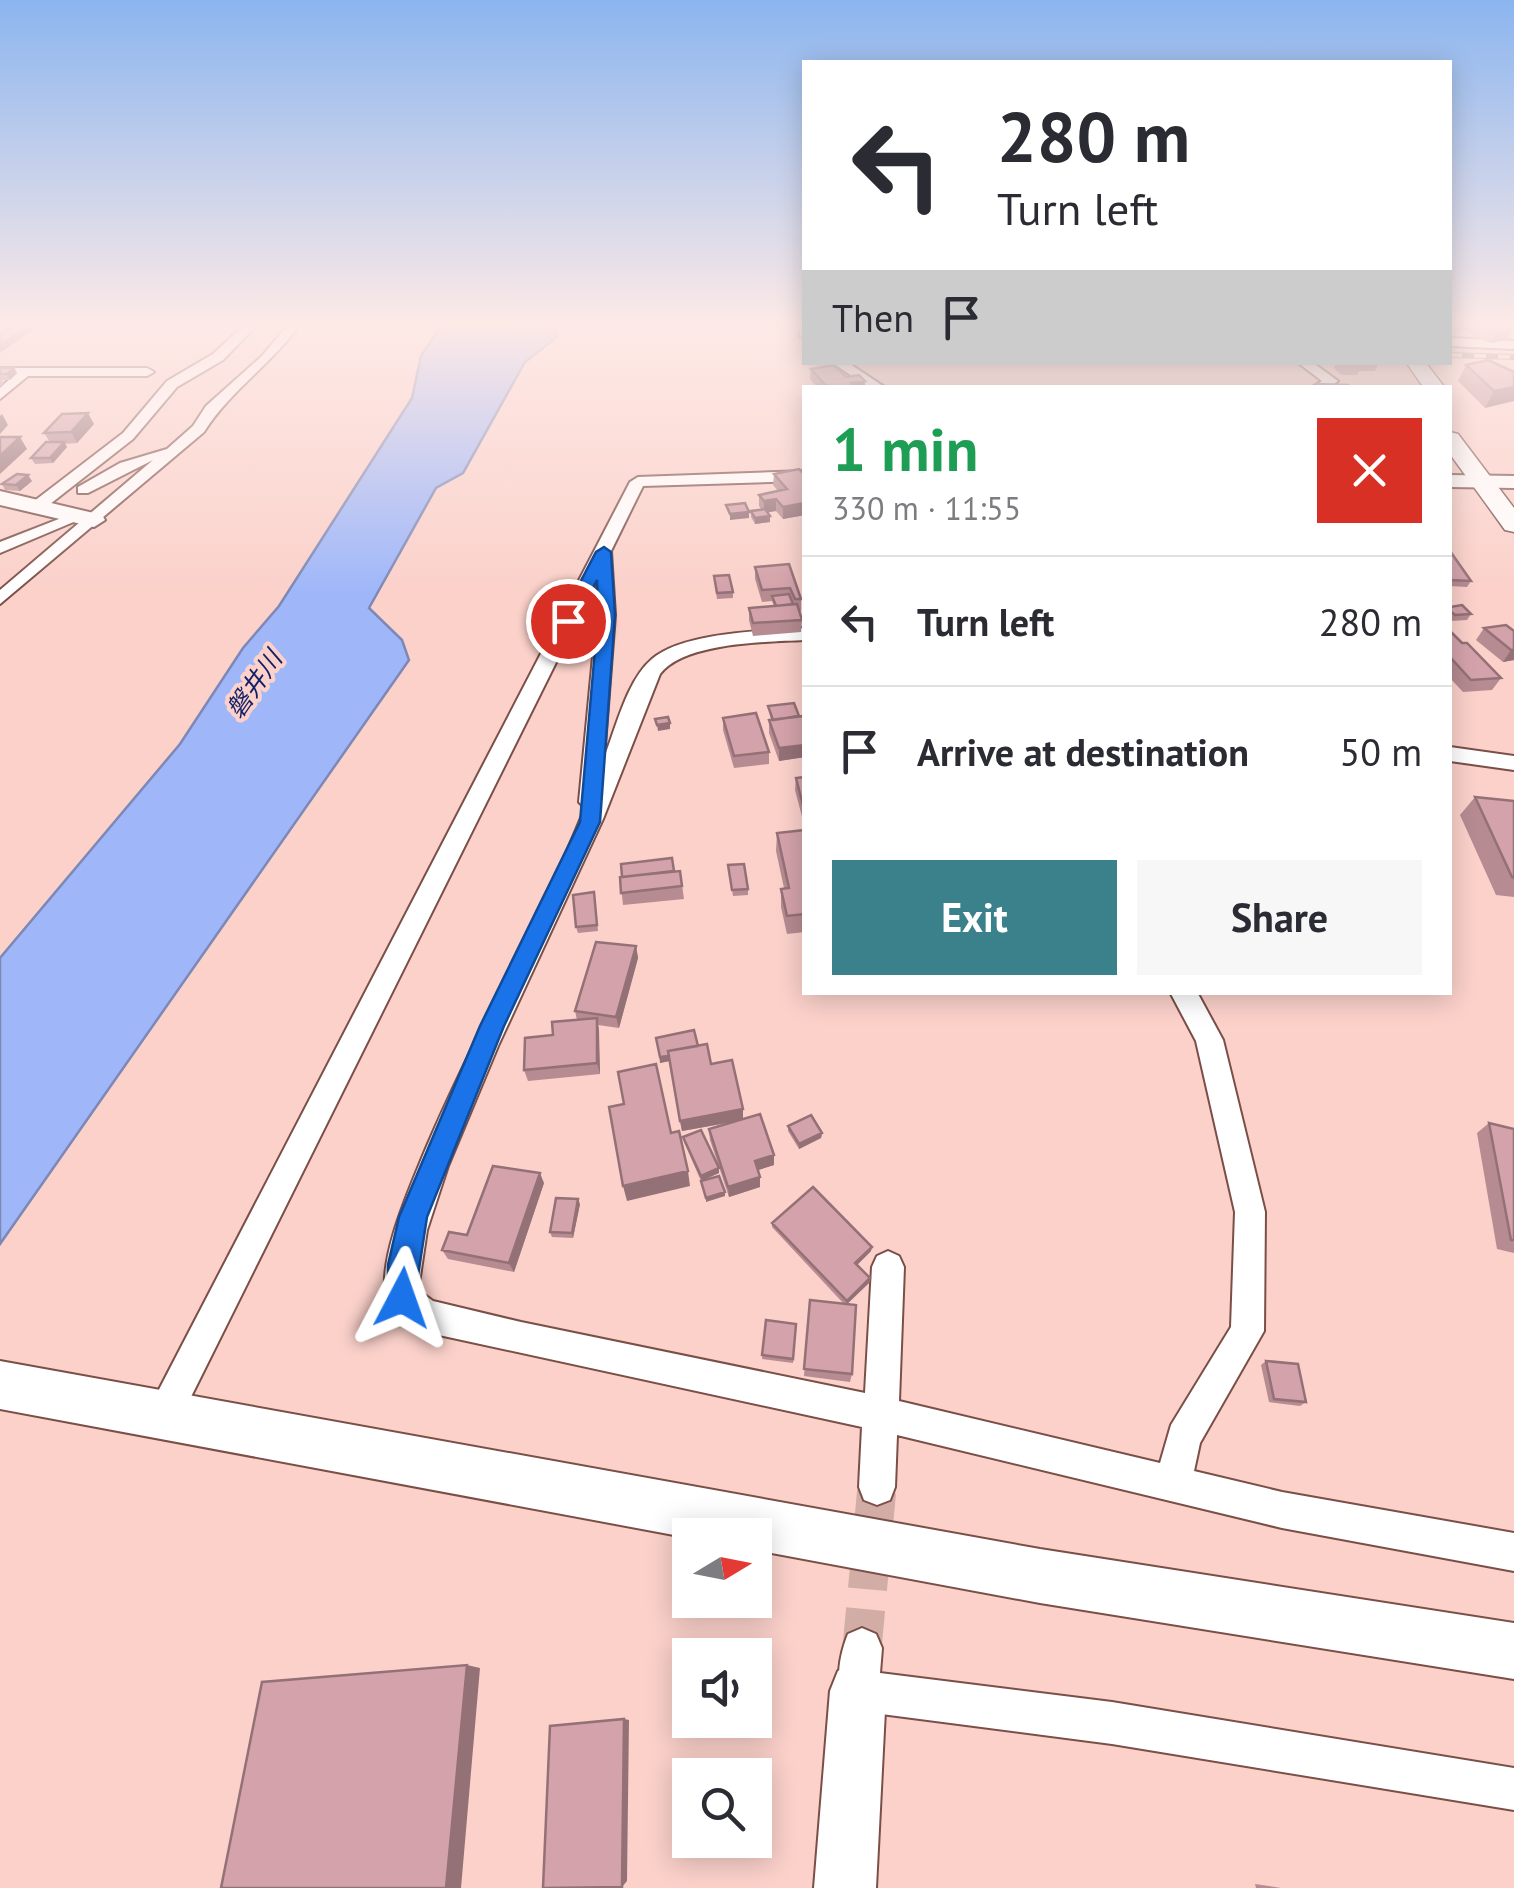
<!DOCTYPE html>
<html lang="en">
<head>
<meta charset="utf-8">
<style>
  body { margin:0; font-family:"PT Sans","Noto Sans JP",sans-serif; background:#f7f7f7; color:#2b2b33; height:100vh; display:flex; flex-direction:column; font-size:38px; white-space:nowrap }
  * { box-sizing:border-box; margin:0 }
  p { font-size:32px; color:#7c7c81 }
  .icon { flex:none; width:55px; height:55px; fill:none; stroke:currentColor; stroke-width:2; stroke-linecap:round; stroke-linejoin:round }
  .map { position:relative; flex:1; overflow:hidden }
  .drawer { position:absolute; left:802px; top:385px; width:650px; height:610px; display:flex; flex-direction:column; background:#fff; border-radius:0px; box-shadow:0 5px 25px #0003 }
  .drawer>* { flex:none }
  .hud { position:absolute; left:802px; top:60px; width:650px; height:305px; border-radius:0px; box-shadow:0 5px 25px #0003; background:#fff; color:#2b2b33; overflow:hidden }
  .needle { width:65px; rotate:80deg }
  .controls { position:absolute; left:672px; top:1518px; display:grid; gap:20px }
  .controls a { display:grid; place-items:center; width:100px; height:100px; border-radius:0px; background:#fff; box-shadow:0 5px 25px #0003; font-size:50px }
  .pin { position:absolute; display:grid; place-items:center; width:85px; height:85px; color:#fff; margin:-42px; border:5px solid #fff; border-radius:50%; box-shadow:0 2px 10px #0007 }
  .me { position:absolute; width:110px; margin:-55px; rotate:4deg; stroke-linejoin:round; filter:drop-shadow(0 0 8px #0008) }
  .turn { display:flex; align-items:center; gap:35px; height:210px; padding:0 30px; font-size:45px }
  .turn .icon { width:130px; height:130px; stroke-width:2.5 }
  .turn b { display:block; font-size:70px; line-height:85px }
  .then { display:flex; align-items:center; height:95px; padding:0 30px; background:#0003; gap:20px; font-size:38px }
  .round { display:grid; place-items:center; flex:none; width:105px; height:105px; border-radius:0px; background:#f7f7f7 }
  .overview { display:flex; align-items:center; justify-content:space-between; height:170px; padding:0 30px }
  h1 { font-size:60px; font-weight:800; line-height:75px; color:#1e9e55 }
  .cta { display:flex; gap:20px; margin-top:auto; padding:20px 30px }
  .cta a { flex:1; height:115px; border-radius:0px; background:#3b818c; color:#fff; font-size:40px; font-weight:800; line-height:115px; text-align:center }
  .cta a+a { background:#f7f7f7; color:#2b2b33 }
  ul { padding:0; list-style:none }
  li { display:flex; align-items:center; gap:30px; height:130px; padding:0 30px; border-top:2px solid #e1e1e2 }
  li div { flex:1 }
  li b { display:block; font-size:38px }
  li em { font-style:normal }
  .map>svg:first-child { display:block }
</style>
</head>
<body>
<div class="map">
<svg width="1514" height="1888" viewBox="0 0 1514 1888">
  <rect width="100%" height="100%" fill="#fbd1ca"/>
  <path fill="#9fb7f9" stroke="#7d88b6" stroke-width="2.5" d="M 440,327 L 556,327 L 557,337 L 525,362 L 463,473 L 436,488 L 369,608 L 402,640 L 409,660 L 0,1244 L 0,958 L 180,744 L 243,648 L 279,606 L 412,398 L 421,356 Z"/>
  <g fill="none" stroke-linecap="round" stroke-linejoin="round">
    <path stroke="#d2ada6" stroke-width="39" stroke-dasharray="39 20" stroke-linecap="butt" d="M 862,1648 L 877,1487"/>
    <defs>
      <path id="street" d="M 242,327 L 255,327 L 223,360 L 177,387 L 133,439 L 45,508 L 33,508 L 33,502 L 123,433 L 167,381 L 213,354 Z
        M 286,327 L 298,327 C 270,365 229,392 204,432 L 0,604 L 0,590 L 153,460 L 88,493 L 78,493 L 78,487 L 120,463 L 167,449 L 193,426 L 206,406 L 262,356 Z
        M 800,330 L 805,330 L 805,338 L 800,336 Z
        M 1450,338 L 1514,341 L 1514,349 L 1450,346 Z
        M 831,362 L 847,362 L 886,388 L 870,388 Z
        M 1297,362 L 1312,362 L 1338,381 L 1328,388 L 1311,388 L 1322,381 Z
        M 0,368 L 147,368 L 154,372 L 147,376 L 28,376 L 0,399 L 0,388 L 13,376 L 0,376 Z
        M 805,471 L 805,481 L 643,486 L 611,551 L 615,615 L 604,758 C 616,728 627,680 652,659 C 684,632 764,631 805,628 L 805,640 C 767,642 684,642 660,674 L 603,819 L 498,1046 L 448,1166 L 427,1230 L 418,1290 L 433,1301 L 521,1322 L 865,1393 L 872,1267 L 877,1256 L 888,1251 L 899,1256 L 904,1267 L 899,1401 L 1160,1463 L 1171,1425 L 1231,1327 L 1235,1212 L 1196,1041 L 1170,992 L 1197,992 L 1223,1040 L 1265,1212 L 1264,1331 L 1200,1443 L 1194,1471 L 1282,1492 L 1514,1533 L 1514,1571 L 1282,1528 L 897,1435 L 895,1487 L 890,1500 L 877,1505 L 864,1500 L 859,1487 L 862,1427 L 425,1332 C 411,1327 389,1315 386,1299 C 378,1258 409,1190 424,1153 C 473,1036 538,926 585,808 L 579,802 L 597,615 L 596,582 L 175,1429 L 163,1434 L 151,1429 L 146,1417 L 151,1405 L 630,482 L 638,477 Z
        M 69,515 L 83,518 L 0,553 L 0,542 Z
        M 1450,747 L 1514,756 L 1514,770 L 1450,761 Z
        M 862,1628 L 876,1634 L 882,1648 L 880,1673 L 1112,1702 L 1514,1768 L 1514,1810 L 1112,1744 L 858,1711 L 844,1705 C 835,1683 839,1656 848,1634 Z"/>
      <path id="secondary" d="M 1450,475 L 1514,476 L 1514,488 L 1450,487 Z
        M 0,491 L 102,515 L 105,520 L 94,527 L 0,505 Z
        M 0,1361 L 1040,1549 L 1514,1623 L 1514,1679 L 1040,1603 L 755,1550 L 755,1535 L 690,1538 L 0,1409 Z
        M 858,1663 L 878,1671 L 886,1691 L 876,1888 L 814,1888 L 830,1691 L 838,1671 Z"/>
      <path id="primary" d="M 1406,362 L 1425,362 L 1445,388 L 1424,388 Z
        M 1450,432 L 1458,434 L 1514,508 L 1514,532 L 1505,530 L 1450,454 Z"/>
    </defs>
    <use href="#street" stroke="#7a4f48" stroke-width="4"/>
    <use href="#secondary" stroke="#7a4f48" stroke-width="4"/>
    <use href="#primary" stroke="#7a4f48" stroke-width="3"/>
    <use href="#street" fill="#fff" fill-rule="evenodd"/>
    <use href="#secondary" fill="#fff" fill-rule="evenodd"/>
    <use href="#primary" fill="#fff" fill-rule="evenodd"/>
    <defs>
      <path id="rail" d="M 1450,355 L 1514,357"/>
    </defs>
    <use href="#rail" stroke="#856964" stroke-width="6"/>
    <use href="#rail" stroke="#fbd1ca" stroke-width="4" stroke-dasharray="12" stroke-linecap="butt"/>
  </g>
  <path fill="#b68b92" d="M 1450,327 L 1504,327 L 1507,340 L 1490,343 L 1463,330 L 1452,331 L 1450,330 Z
    M 1336,362 L 1379,362 L 1375,371 L 1359,371 L 1357,375 L 1341,375 L 1334,368 Z
    M 1466,365 L 1514,372 L 1485,408 L 1458,381 Z
    M 0,368 L 14,368 L 17,373 L 10,380 L 2,380 L 4,383 L 0,387 Z
    M 811,369 L 865,381 L 865,388 L 818,388 L 810,379 Z
    M 94,424 L 77,443 L 65,444 L 67,447 L 53,463 L 35,464 L 31,458 L 50,442 L 44,433 Z
    M 774,474 L 805,475 L 805,515 L 783,519 L 776,511 L 768,512 L 770,516 L 770,522 L 755,524 L 751,517 L 751,511 L 761,509 L 759,506 L 759,495 L 778,491 L 773,485 Z
    M 32,481 L 20,491 L 5,490 L 2,484 Z
    M 1450,551 L 1471,581 L 1467,587 L 1450,586 Z
    M 789,564 L 801,599 L 801,611 L 799,611 L 802,620 L 801,632 L 753,636 L 749,620 L 749,608 L 774,606 L 772,601 L 762,602 L 755,579 L 755,567 Z
    M 714,576 L 733,592 L 733,598 L 717,599 Z
    M 1450,607 L 1471,614 L 1467,620 L 1451,621 Z
    M 1484,628 L 1514,630 L 1514,660 L 1503,662 L 1476,640 Z
    M 1450,630 L 1501,678 L 1492,690 L 1463,692 L 1450,678 Z
    M 768,706 L 805,719 L 805,757 L 779,761 L 769,733 L 769,720 L 771,720 Z
    M 723,718 L 769,752 L 769,764 L 734,768 L 723,730 Z
    M 805,777 L 805,828 L 795,790 L 796,778 Z
    M 1475,797 L 1514,801 L 1514,897 L 1496,895 L 1460,815 Z
    M 805,830 L 805,932 L 787,934 L 781,907 L 781,889 L 784,888 L 776,851 L 777,833 Z
    M 728,865 L 748,889 L 748,895 L 733,896 Z
    M 680,871 L 684,899 L 623,905 L 620,877 Z
    M 594,892 L 598,931 L 578,933 L 576,927 Z
    M 636,946 L 638,958 L 619,1028 L 598,1025 L 600,1074 L 528,1081 L 524,1070 L 553,1035 L 577,1020 L 575,1011 Z
    M 656,1038 L 698,1046 L 743,1109 L 743,1119 L 774,1155 L 774,1165 L 758,1170 L 760,1177 L 760,1187 L 729,1197 L 710,1140 L 709,1129 L 738,1121 L 682,1131 L 669,1061 L 660,1063 Z
    M 1489,1123 L 1514,1129 L 1514,1253 L 1497,1249 L 1477,1133 Z
    M 788,1126 L 822,1133 L 821,1138 L 799,1149 L 788,1131 Z
    M 683,1137 L 719,1168 L 719,1173 L 701,1181 L 684,1142 Z
    M 544,1183 L 514,1272 L 448,1259 L 442,1250 Z
    M 580,1204 L 573,1238 L 552,1237 L 550,1232 Z
    M 772,1223 L 871,1251 L 857,1265 L 870,1278 L 869,1283 L 847,1304 L 852,1374 L 850,1382 L 804,1376 L 810,1300 L 844,1304 L 772,1227 Z
    M 766,1320 L 796,1324 L 793,1363 L 762,1359 Z
    M 1266,1361 L 1306,1402 L 1300,1406 L 1269,1402 L 1261,1365 Z
    M 1255,1884 L 1281,1888 L 1256,1888 Z"/>
  <path fill="#947177" d="M 28,327 L 36,328 L 0,353 L 0,345 Z
    M 1454,327 L 1465,327 L 1463,330 L 1452,331 Z
    M 1512,330 L 1507,340 L 1490,343 L 1496,332 Z
    M 14,368 L 17,373 L 10,380 L 7,374 Z
    M 865,381 L 865,388 L 851,388 L 851,383 Z
    M 1514,387 L 1514,401 L 1485,408 L 1494,391 Z
    M 88,413 L 94,424 L 77,443 L 71,432 Z
    M 2,414 L 8,425 L 0,434 L 0,416 Z
    M 20,437 L 27,449 L 0,474 L 0,456 Z
    M 64,442 L 67,447 L 53,463 L 50,458 Z
    M 28,475 L 32,481 L 20,491 L 16,485 Z
    M 776,499 L 776,511 L 764,513 L 764,501 Z
    M 805,503 L 805,515 L 783,519 L 783,507 Z
    M 749,512 L 749,518 L 730,520 L 730,514 Z
    M 770,516 L 770,522 L 755,524 L 755,518 Z
    M 1511,650 L 1514,650 L 1514,660 L 1503,662 Z
    M 670,723 L 670,729 L 658,731 L 657,725 Z
    M 805,745 L 805,757 L 779,761 L 779,748 Z
    M 636,946 L 638,958 L 619,1028 L 616,1017 Z
    M 597,1018 L 599,1030 L 600,1074 L 597,1063 Z
    M 699,1050 L 699,1055 L 660,1063 L 660,1057 Z
    M 743,1109 L 743,1120 L 682,1131 L 680,1121 Z
    M 822,1133 L 821,1138 L 799,1149 L 799,1144 Z
    M 774,1155 L 774,1165 L 755,1171 L 755,1161 Z
    M 719,1168 L 719,1173 L 701,1181 L 701,1176 Z
    M 688,1171 L 690,1186 L 627,1201 L 623,1186 Z
    M 540,1173 L 544,1183 L 514,1272 L 509,1263 Z
    M 760,1177 L 760,1187 L 729,1197 L 728,1187 Z
    M 725,1192 L 725,1196 L 706,1202 L 706,1198 Z
    M 578,1199 L 580,1204 L 573,1238 L 572,1233 Z
    M 872,1247 L 871,1251 L 854,1268 L 855,1263 Z
    M 870,1278 L 869,1283 L 846,1305 L 847,1301 Z
    M 467,1665 L 480,1668 L 461,1888 L 446,1888 Z
    M 624,1719 L 629,1720 L 627,1881 L 622,1887 Z"/>
  <path fill="#d4a2aa" stroke="#947177" stroke-width="2.5" d="M 12,327 L 28,327 L 0,345 L 0,335 Z
    M 1484,327 L 1504,327 L 1512,330 L 1496,332 Z
    M 1488,360 L 1514,372 L 1514,387 L 1494,391 L 1466,365 Z
    M 834,365 L 846,377 L 859,375 L 865,381 L 851,383 L 855,388 L 828,388 L 811,369 Z
    M 0,368 L 14,368 L 7,374 L 0,374 Z
    M 1317,384 L 1348,385 L 1350,388 L 1320,388 Z
    M 88,413 L 71,432 L 44,433 L 62,414 Z
    M 0,437 L 20,437 L 0,456 Z
    M 46,442 L 64,442 L 50,458 L 31,458 Z
    M 799,469 L 805,475 L 805,503 L 783,507 L 776,499 L 764,501 L 759,495 L 787,489 L 774,474 Z
    M 17,474 L 28,475 L 16,485 L 2,484 Z
    M 745,503 L 749,512 L 730,514 L 726,505 Z
    M 765,509 L 770,516 L 755,518 L 751,511 Z
    M 1450,551 L 1471,581 L 1450,580 Z
    M 789,564 L 801,599 L 795,599 L 790,588 L 762,590 L 755,567 Z
    M 729,575 L 733,592 L 717,593 L 714,576 Z
    M 789,594 L 793,604 L 776,606 L 772,596 Z
    M 797,604 L 802,620 L 753,623 L 749,608 Z
    M 1462,605 L 1471,614 L 1455,615 L 1450,611 L 1450,607 Z
    M 1506,625 L 1514,631 L 1514,650 L 1511,650 L 1484,628 Z
    M 1450,631 L 1462,643 L 1467,643 L 1501,678 L 1471,680 L 1450,657 Z
    M 794,703 L 799,716 L 773,720 L 768,706 Z
    M 756,713 L 769,752 L 734,756 L 723,718 Z
    M 804,716 L 805,745 L 779,748 L 769,720 Z
    M 668,717 L 670,723 L 657,725 L 655,719 Z
    M 805,777 L 805,813 L 796,778 Z
    M 1475,797 L 1514,801 L 1514,878 L 1512,877 Z
    M 805,830 L 805,914 L 787,916 L 781,889 L 789,888 L 777,833 Z
    M 672,858 L 674,871 L 622,877 L 621,864 Z
    M 744,864 L 748,889 L 732,890 L 728,865 Z
    M 680,871 L 682,886 L 621,893 L 620,877 Z
    M 594,892 L 597,925 L 576,927 L 573,895 Z
    M 596,942 L 636,946 L 616,1017 L 575,1011 Z
    M 597,1018 L 597,1063 L 524,1070 L 525,1038 L 553,1035 L 552,1022 Z
    M 694,1030 L 698,1046 L 668,1051 L 669,1056 L 660,1057 L 656,1038 Z
    M 707,1044 L 711,1064 L 732,1060 L 743,1109 L 680,1121 L 668,1051 Z
    M 656,1064 L 671,1133 L 679,1131 L 688,1171 L 623,1186 L 609,1107 L 624,1104 L 618,1072 Z
    M 760,1114 L 774,1155 L 755,1161 L 760,1177 L 728,1187 L 709,1129 Z
    M 811,1115 L 822,1133 L 799,1144 L 788,1126 Z
    M 1489,1123 L 1514,1129 L 1514,1240 L 1511,1240 Z
    M 701,1130 L 719,1168 L 701,1176 L 683,1137 Z
    M 493,1166 L 540,1173 L 509,1263 L 442,1250 L 449,1232 L 467,1235 Z
    M 719,1176 L 725,1192 L 706,1198 L 701,1181 Z
    M 813,1187 L 872,1247 L 855,1263 L 870,1278 L 847,1301 L 772,1223 Z
    M 556,1198 L 578,1199 L 572,1233 L 550,1232 Z
    M 810,1300 L 856,1305 L 852,1374 L 804,1369 Z
    M 766,1320 L 796,1324 L 793,1359 L 762,1355 Z
    M 1266,1361 L 1298,1364 L 1306,1402 L 1274,1399 Z
    M 467,1665 L 446,1888 L 221,1888 L 262,1682 Z
    M 624,1719 L 622,1887 L 543,1888 L 550,1726 Z"/>
  <linearGradient id="sky" x2="0" y2="1"><stop stop-color="#8bb5ef"/><stop offset="0.55" stop-color="#fdeae7"/><stop offset="1" stop-color="#fdeae7" stop-opacity="0"/></linearGradient>
  <rect width="1514" height="591" fill="url(#sky)"/>
  <path fill="#1a73e8" stroke="#114b97" stroke-width="2.5" d="M 604,547 L 611,552 L 615,615 L 600,822 L 504,1026 L 427,1217 L 413,1308 L 402,1313 L 392,1308 L 388,1298 L 388,1265 L 399,1217 L 480,1026 L 580,822 L 598,615 L 597,580 L 574,625 L 560,621 L 596,552 Z"/>
  <g text-anchor="middle" dominant-baseline="central" stroke-width="8" stroke-linejoin="round" paint-order="stroke">
    <g font-size="25" font-style="italic" fill="#111f67" stroke="#fbd1ca">
      <text transform="translate(254 684) rotate(-55)">磐井川</text>
    </g>
  </g>
</svg>
<div class="controls">
<a><svg class="needle" viewBox="-14 -14 28 28"><path d="M0-13l5 13h-10z" fill="#e53935"/><path d="M0 13l5-13h-10z" fill="#7c7c81"/></svg></a>
<a><svg class="icon" aria-label="sound" viewBox="0 0 24 24"><path d="M4 9h4l5-4v14l-5-4H4zM17 9q2 3 0 6"/></svg></a>
<a><svg class="icon" aria-label="search" viewBox="0 0 24 24"><circle cx="10" cy="10" r="6"/><path d="M15 15l6 6"/></svg></a>
</div>
<div class="pin" style="left:568px;top:621px;background:#d93025"><svg class="icon" aria-label="arrive" viewBox="0 0 24 24"><path d="M6 21V4h12l-3 4 3 4H6"/></svg></div>
<svg class="me" style="left:402px;top:1298px" viewBox="-20 -20 40 40"><path d="M0-17L14 15 0 8-14 15z" fill="#1a73e8" stroke="#fff" stroke-width="4"/></svg>
<div class="hud">
<div class="turn"><svg class="icon" aria-label="left" viewBox="0 0 24 24"><path d="M17 20v-9H6M10 6l-5 5 5 5"/></svg><div><b>280 m</b>Turn left</div></div>
<div class="then">Then<svg class="icon" aria-label="arrive" viewBox="0 0 24 24"><path d="M6 21V4h12l-3 4 3 4H6"/></svg></div>
</div>
<section class="drawer">
<div class="overview"><div><h1>1 min</h1><p>330 m · 11:55</p></div><a class="round" style="background:#d93025;color:#fff"><svg class="icon" aria-label="close" viewBox="0 0 24 24"><path d="M6 6l12 12M18 6L6 18"/></svg></a></div>
<ul>
<li><svg class="icon" aria-label="left" viewBox="0 0 24 24"><path d="M17 20v-9H6M10 6l-5 5 5 5"/></svg><div><b>Turn left</b></div><em>280 m</em></li>
<li><svg class="icon" aria-label="arrive" viewBox="0 0 24 24"><path d="M6 21V4h12l-3 4 3 4H6"/></svg><div><b>Arrive at destination</b></div><em>50 m</em></li>
</ul>
<div class="cta"><a>Exit</a><a>Share</a></div>
</section>
</div>
</body>
</html>
